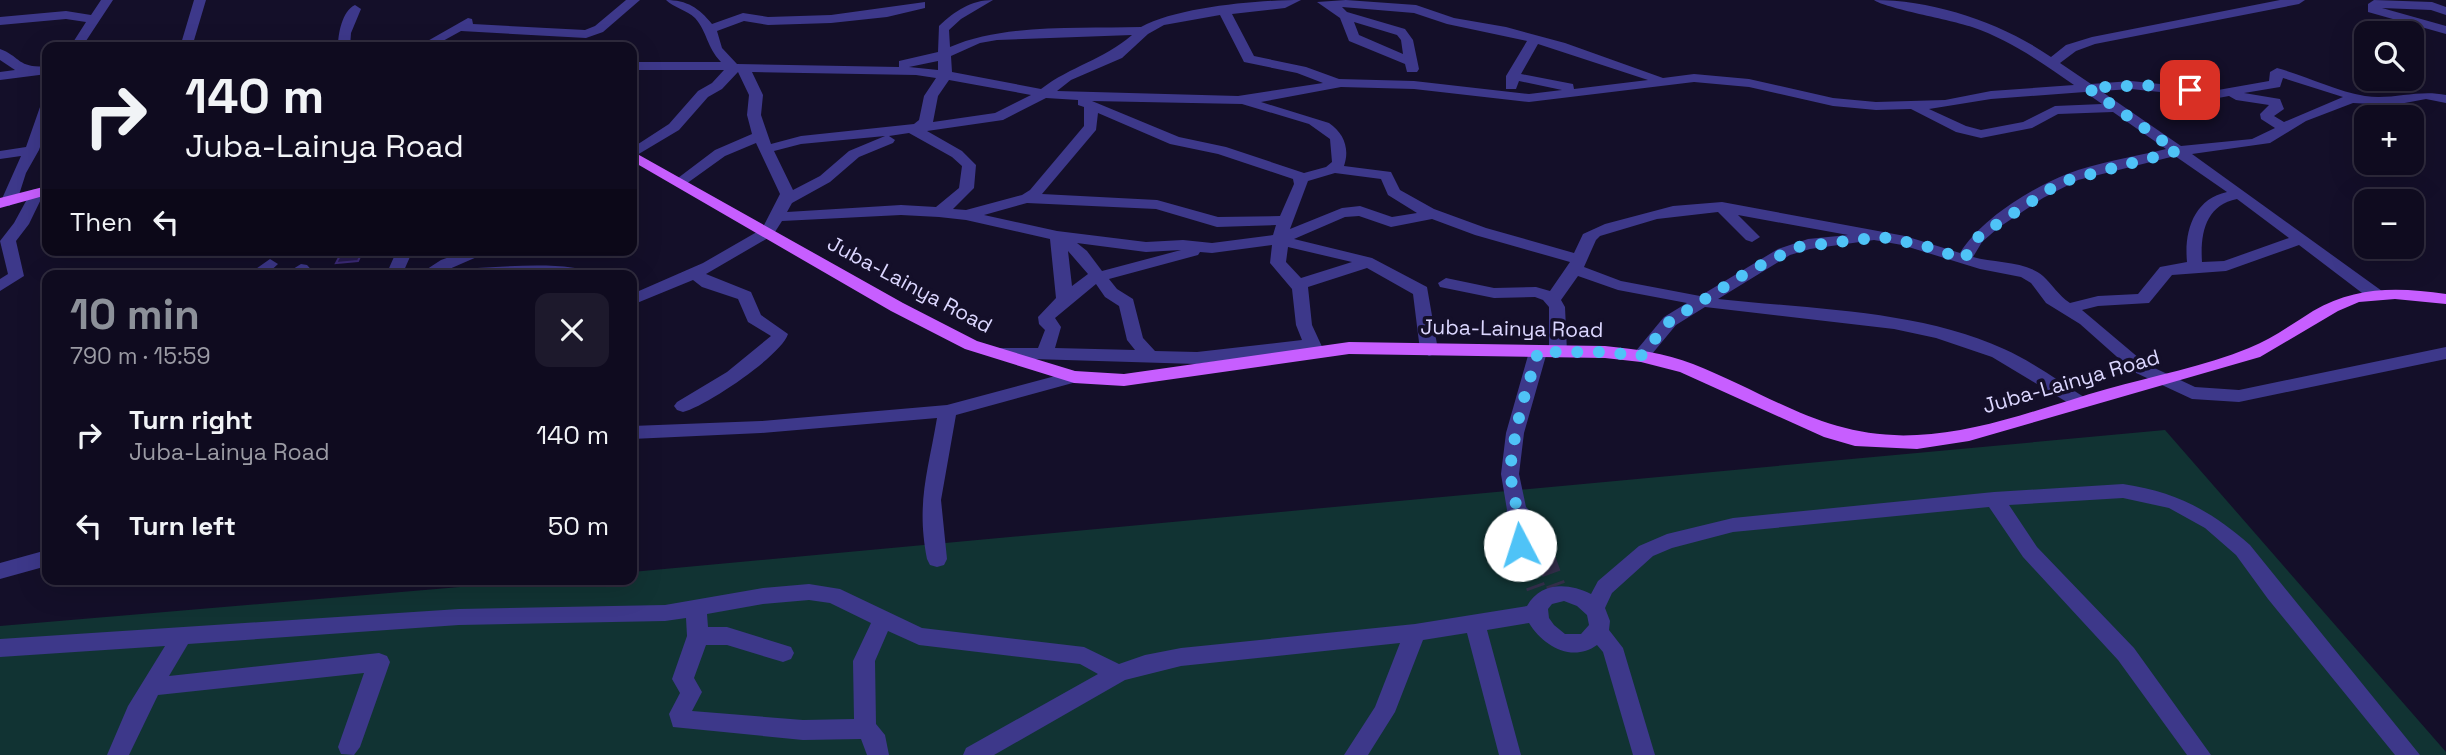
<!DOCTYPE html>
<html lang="en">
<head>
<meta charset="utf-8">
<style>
  body { margin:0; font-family:"Space Grotesk",sans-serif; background:#1d192c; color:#f1f3f6; height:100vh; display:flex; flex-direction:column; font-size:26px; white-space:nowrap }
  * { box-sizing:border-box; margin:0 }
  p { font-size:23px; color:#9b9ba4 }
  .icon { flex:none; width:38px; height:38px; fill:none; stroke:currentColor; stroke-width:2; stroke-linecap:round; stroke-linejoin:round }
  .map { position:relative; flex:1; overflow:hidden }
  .side { position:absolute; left:42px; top:270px; width:595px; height:315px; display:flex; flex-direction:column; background:#0f0b1f; border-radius:14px; box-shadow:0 7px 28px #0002,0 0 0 2px #2f2b3d }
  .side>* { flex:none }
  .banner { position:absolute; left:42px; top:42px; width:595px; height:214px; border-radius:14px; box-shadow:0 7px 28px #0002,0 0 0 2px #2f2b3d; background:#0f0b1f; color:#f1f3f6; overflow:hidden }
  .tools { position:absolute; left:2354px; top:21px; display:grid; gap:14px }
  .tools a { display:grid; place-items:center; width:70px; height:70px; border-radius:14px; background:#0f0b1f; box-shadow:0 7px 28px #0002,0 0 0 2px #2f2b3d; font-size:35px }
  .pin { position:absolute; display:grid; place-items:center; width:60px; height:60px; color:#fff; margin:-30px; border-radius:14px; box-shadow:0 4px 10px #0006 }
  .me { position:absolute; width:77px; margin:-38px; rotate:355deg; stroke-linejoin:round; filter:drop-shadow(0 0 5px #0008) }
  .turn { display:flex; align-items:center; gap:24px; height:147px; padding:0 28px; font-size:32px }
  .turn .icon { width:91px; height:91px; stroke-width:2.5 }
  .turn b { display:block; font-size:49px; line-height:60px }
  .then { display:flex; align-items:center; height:66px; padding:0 28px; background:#0003; gap:14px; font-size:26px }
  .round { display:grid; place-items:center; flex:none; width:74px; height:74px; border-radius:14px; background:#1d192c }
  .overview { display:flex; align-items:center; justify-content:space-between; height:119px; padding:0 28px }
  h1 { font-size:42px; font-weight:800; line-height:52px; color:#8c9099 }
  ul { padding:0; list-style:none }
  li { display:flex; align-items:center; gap:21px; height:91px; padding:0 28px }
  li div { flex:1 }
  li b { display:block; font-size:26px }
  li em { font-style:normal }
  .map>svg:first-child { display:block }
</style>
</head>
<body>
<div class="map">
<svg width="2446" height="755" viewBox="0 0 2446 755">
  <rect width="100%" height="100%" fill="#140f29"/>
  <path fill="#133" d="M 2165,430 L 2446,752 L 2446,755 L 0,755 L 0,626 L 553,579 L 632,579 L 632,572 Z"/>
  <path fill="#251a4b" stroke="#3c2b78" stroke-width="2" d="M 343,250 L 363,250 L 358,261 L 336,263 Z"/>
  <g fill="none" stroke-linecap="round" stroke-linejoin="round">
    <path stroke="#322d49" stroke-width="19" stroke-dasharray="19 10" stroke-linecap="butt" d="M 1545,556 L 1556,586
      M 1525,558 L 1536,588"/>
    <path fill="#3d388a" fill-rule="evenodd" d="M 101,0 L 113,0 L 82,47 L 70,47 L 86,22 L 66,19 L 0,25 L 0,17 L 66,11 L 91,15 Z
      M 194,0 L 206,0 L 192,47 L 180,47 Z
      M 626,0 L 640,0 L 603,32 L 586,38 L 461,31 L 432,47 L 417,47 L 468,18 L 472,19 L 473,24 L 585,30 L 595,26 Z
      M 666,0 C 687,0 699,8 712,24 L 743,13 L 768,17 L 831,15 L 925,2 L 925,8 L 887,17 L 831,23 L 768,25 L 744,21 L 717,31 L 722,48 L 737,64 L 899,67 L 899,61 L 938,52 L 939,26 C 955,11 971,0 993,0 L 961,19 L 949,30 L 950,47 C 1004,23 1082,29 1141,27 C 1178,7 1258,0 1301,0 L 1285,8 L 1232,14 L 1254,56 L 1306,67 L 1339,79 L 1414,81 L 1529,94 L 1562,90 L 1519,81 L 1516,89 L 1506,89 L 1506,76 L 1527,41 L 1447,24 L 1414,13 L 1342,7 L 1347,12 L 1405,29 L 1413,40 L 1419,69 L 1417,72 L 1407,72 L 1405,64 L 1349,41 L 1340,18 L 1317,2 L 1346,0 L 1416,5 L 1454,18 L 1506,27 L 1565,43 L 1663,78 L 1694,74 L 1749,79 L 1833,98 L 1876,102 L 1945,100 L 1991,91 L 2074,85 C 2041,62 2010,40 1972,27 C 1952,20 1884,8 1874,0 C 1934,0 2002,23 2051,57 L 2066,45 L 2092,37 L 2280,0 L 2305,0 L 2299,4 L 2095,44 L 2076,51 L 2060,63 L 2091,84 L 2131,81 L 2218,90 L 2269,81 L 2270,72 L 2277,68 C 2306,76 2336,91 2365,96 C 2394,100 2418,89 2446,95 L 2446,103 L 2426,99 L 2394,105 L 2353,103 L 2306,121 L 2270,143 L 2192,154 L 2382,291 L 2384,295 L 2382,299 L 2370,299 L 2299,245 L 2226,271 L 2172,275 L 2149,303 L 2098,306 L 2082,310 L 2146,364 L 2195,387 L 2239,390 L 2446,347 L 2446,359 L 2239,402 L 2192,399 L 2134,372 L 2080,324 L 2046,303 L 2031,283 L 2021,277 L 1980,269 L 1902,245 L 1874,240 L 1810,249 L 1790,255 L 1718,299 C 1810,309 1919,310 2004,349 C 2033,362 2060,382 2087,399 L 2090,403 L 2087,407 L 2075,407 L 1992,357 L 1936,338 L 1894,329 L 1705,307 L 1676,325 L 1647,360 L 1641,362 L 1632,356 L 1635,352 L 1664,317 L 1687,303 L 1618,290 L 1578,276 L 1561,300 L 1565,307 L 1567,352 L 1558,358 L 1549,352 L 1549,307 L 1543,300 L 1535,297 L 1494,298 L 1440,287 L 1438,283 L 1446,278 L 1494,288 L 1536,287 L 1550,291 L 1570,262 L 1475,235 L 1432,219 L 1391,227 L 1359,216 L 1345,217 L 1294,239 L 1372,258 L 1427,287 L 1438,350 L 1435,354 L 1429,356 L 1420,350 L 1413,294 L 1367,268 L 1308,287 L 1312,325 L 1324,351 L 1315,357 L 1309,355 L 1306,350 L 1197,364 L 995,358 L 986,352 L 989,348 L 1038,348 L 1045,330 L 1039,324 L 1038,317 L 1056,298 L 1050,239 L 966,220 L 939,217 L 901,215 L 782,221 L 773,235 L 706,274 L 751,292 L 761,315 L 788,334 C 781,356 706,406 683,412 L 677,410 L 674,406 L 677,402 L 727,372 L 771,336 L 748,322 L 738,299 L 702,287 L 693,280 L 632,305 L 632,294 L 703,263 L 762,229 L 780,194 L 756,143 L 725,156 L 686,184 L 681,185 L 674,181 L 715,150 L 752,134 L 747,115 L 749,95 L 738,72 L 722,89 L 708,97 L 679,130 L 632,158 L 632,148 L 669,124 L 698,91 L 712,83 L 724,70 L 632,70 L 632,62 L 721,62 C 706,46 708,33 695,18 C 687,10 674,8 666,0 ZM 1220,15 L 1244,62 L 1297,73 L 1323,83 L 1238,96 L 1057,91 L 1071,80 L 1122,58 L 1148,34 L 1164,25 ZM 1354,22 L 1397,35 L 1401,40 L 1403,54 L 1359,35 ZM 1132,35 C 1103,60 1071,66 1041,89 L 952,72 L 951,56 L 980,43 L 997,40 ZM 1538,44 L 1648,80 L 1574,89 L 1573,84 L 1521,74 ZM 938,61 L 938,70 L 909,67 ZM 752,72 L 916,75 L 936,78 L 924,96 L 919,120 L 914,124 L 801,136 L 771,144 L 761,115 L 763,95 ZM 2283,78 L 2343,97 L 2284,122 L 2274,116 L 2284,109 L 2280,99 L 2244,93 L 2280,87 ZM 949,80 L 1031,95 L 995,113 L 933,122 L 938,96 ZM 1694,82 L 1749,87 L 1833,106 L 1876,110 L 1911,109 L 1956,132 L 1981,138 L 2032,128 L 2058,114 L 2113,112 L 2166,149 C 2134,157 2098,162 2067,174 C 2031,188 1980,220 1960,253 L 1905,236 L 1722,202 L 1673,206 L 1605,224 L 1583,234 L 1574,253 L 1486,228 L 1434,209 L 1400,190 L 1391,172 L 1344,166 C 1350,149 1344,133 1329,123 L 1261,102 L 1341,87 L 1414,89 L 1529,102 ZM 2131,89 L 2218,98 L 2229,96 L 2236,100 L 2269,105 L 2260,114 L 2261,119 L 2275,128 L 2252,139 L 2181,146 L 2101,91 ZM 2085,92 L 2102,104 L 2055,106 L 2023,122 L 1981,130 L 1966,126 L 1929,109 L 1991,99 ZM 1046,98 L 1078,100 L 1078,105 L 1084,107 L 1084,126 L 1030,190 L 1022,195 L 966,210 L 953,209 L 974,188 L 976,165 L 962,151 L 927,131 L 1003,120 ZM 1092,101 L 1242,104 L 1309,124 L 1330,139 L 1332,162 L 1326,167 L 1304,173 L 1226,147 L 1179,137 ZM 1098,113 L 1170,144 L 1218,154 L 1293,179 L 1294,184 L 1280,216 L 1218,217 L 1157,200 L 1042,194 L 1096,130 ZM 909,133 L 952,157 L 962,166 L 959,188 L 936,207 L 901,205 L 787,212 L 792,203 L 830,182 L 859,157 L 893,143 L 895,140 L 889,136 ZM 885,136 L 849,151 L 820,176 L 793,190 L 774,151 L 801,144 ZM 2175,156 L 2227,192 C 2194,199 2184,231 2187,262 L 2160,267 L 2138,294 L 2098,296 L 2070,303 C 2058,295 2053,285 2043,276 C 2026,261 1994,263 1973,257 L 1982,242 L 1998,228 L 2043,198 L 2078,180 ZM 1335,173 L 1381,179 L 1388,195 L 1417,213 L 1392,217 L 1360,206 L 1342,208 L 1290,229 L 1308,181 ZM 2237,199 L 2289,238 L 2224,261 L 2202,262 C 2200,233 2206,205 2237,199 ZM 1027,203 L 1156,209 L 1217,227 L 1276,225 L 1273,235 L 1212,243 L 1183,240 L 1146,242 L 1057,231 L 984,215 ZM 1718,212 L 1746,240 L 1752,242 L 1760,237 L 1738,215 L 1848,235 L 1808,239 L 1778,249 L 1700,296 L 1621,281 L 1584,267 L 1596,240 L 1600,236 L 1657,219 ZM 1077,243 L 1146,252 L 1181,250 L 1102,271 L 1087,251 ZM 1272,245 L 1270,263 L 1292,289 L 1296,325 L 1302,340 L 1197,352 L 1155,351 L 1143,338 L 1133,299 L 1117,289 L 1109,279 L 1198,255 L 1200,252 L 1212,253 ZM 1288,247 L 1352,262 L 1301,278 L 1286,262 ZM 1068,251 L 1088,274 L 1072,286 ZM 1096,284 L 1105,297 L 1119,306 L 1127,340 L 1135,350 L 1055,348 L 1061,327 L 1055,318 Z
      M 2374,0 L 2432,2 L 2446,7 L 2446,15 L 2431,10 L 2382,8 L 2446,26 L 2446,34 L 2368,12 L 2368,4 Z
      M 355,5 L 361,9 L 351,33 L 350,47 L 338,47 C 338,34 342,11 355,5 Z
      M 0,49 C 20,56 18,69 47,66 L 47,74 L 0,80 L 0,72 L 15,70 L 0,60 Z
      M 47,103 L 47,126 L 39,150 L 26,173 L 17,201 L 9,206 L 4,204 L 1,201 L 21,156 L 0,159 L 0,151 L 26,147 L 40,107 Z
      M 37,189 L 44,193 L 29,224 L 16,241 L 24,276 L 0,291 L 0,279 L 8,274 L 0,241 L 14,223 L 32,190 Z
      M 397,250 L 413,250 L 402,275 L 386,275 Z
      M 469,250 L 493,250 L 447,270 C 474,269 576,258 592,275 L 418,275 L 441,260 Z
      M 270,259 L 278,264 L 266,275 L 247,275 Z
      M 301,264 L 307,265 L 316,275 L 298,275 L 293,269 Z
      M 1538,346 L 1547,352 L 1524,433 L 1519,474 L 1526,507 L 1539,520 L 1555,556 L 1552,561 L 1545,564 L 1538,561 L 1532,549 L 1535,558 L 1532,564 L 1525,566 L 1518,564 L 1504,523 L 1507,510 L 1501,474 L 1506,433 L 1529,352 Z
      M 1074,371 L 1080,373 L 1083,377 L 1080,381 L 956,415 L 941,500 L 947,559 L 944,565 L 937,567 L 930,565 L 927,559 C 916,503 928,472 937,418 L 761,433 L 632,439 L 632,426 L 761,421 L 947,405 Z
      M 2123,484 C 2176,492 2210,510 2250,545 L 2420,755 L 2395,755 L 2268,599 L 2236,555 L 2205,528 L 2169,508 L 2123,498 L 2009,505 L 2037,547 L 2134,648 L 2211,755 L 2187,755 L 2118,660 L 2023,557 L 1989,507 L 1733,532 L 1672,548 L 1653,556 L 1612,593 L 1605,608 L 1610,621 L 1609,630 L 1623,648 L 1655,755 L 1633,755 L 1603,652 L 1597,645 C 1572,663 1543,646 1529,623 L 1487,630 L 1521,755 L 1499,755 L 1467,633 L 1423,640 L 1395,712 L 1368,755 L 1344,755 L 1375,707 L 1400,643 L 1181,666 L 1125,680 L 994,755 L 963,755 L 966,748 L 1098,674 L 1080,664 L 919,645 L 888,631 L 875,661 L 876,724 L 885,735 L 889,755 L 867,755 L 861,739 L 803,740 L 673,727 L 669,714 L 680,693 L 672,679 L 687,636 L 686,618 L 665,621 L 459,625 L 188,644 L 169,676 L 379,653 L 387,656 L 390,662 L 360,747 L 354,755 L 341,754 L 338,747 L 364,673 L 158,695 L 129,755 L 107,755 L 128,706 L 165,646 L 0,657 L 0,639 L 459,609 L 665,605 L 763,588 L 809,584 L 840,589 L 922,628 L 1084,647 L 1119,664 L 1145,655 L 1181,648 L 1415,624 L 1527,606 C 1541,581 1569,583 1591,594 L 1598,581 L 1639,546 L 1667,534 L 1733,518 L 1994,492 ZM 809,600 L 830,603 L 871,623 L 853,661 L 854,719 L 803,720 L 692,711 L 702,692 L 694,678 L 706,645 L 727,645 L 783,662 L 791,659 L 794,653 L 791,647 L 727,627 L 708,627 L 707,614 L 763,604 ZM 1564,601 L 1577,606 L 1587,615 L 1589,625 L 1581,634 L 1565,634 L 1554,625 L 1549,618 L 1548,609 L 1552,604 Z
      M 47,550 L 47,566 L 0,579 L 0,563 Z"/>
    <path fill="#c75eff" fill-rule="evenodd" d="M 632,151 L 903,303 L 977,341 L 1075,371 L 1124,374 L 1349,342 L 1605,346 C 1634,349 1665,353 1693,364 C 1772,395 1827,440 1917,435 C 1979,433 2047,406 2107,389 C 2153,376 2205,366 2249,348 C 2272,339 2292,324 2313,311 C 2356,286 2398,287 2446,294 L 2446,304 L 2395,299 L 2359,302 L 2338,311 L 2260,357 L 1969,441 L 1917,449 L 1855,446 L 1824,437 L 1680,372 L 1641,362 L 1605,358 L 1349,354 L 1124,386 L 1074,383 L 965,349 L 891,311 L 632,161 Z
      M 47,186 L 47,195 L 0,208 L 0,198 Z"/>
  </g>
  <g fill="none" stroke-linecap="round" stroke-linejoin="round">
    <path stroke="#4fc3f7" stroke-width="12" stroke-dasharray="0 21.6" d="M 1520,545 L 1514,523 L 1517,510 L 1510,474 L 1512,452 L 1521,408 L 1538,352 L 1605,352 L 1641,356 L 1670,321 L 1751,270 L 1797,247 L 1881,237 L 1922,245 L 1964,259 L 1979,236 L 2061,182 L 2177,151 L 2088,88 L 2143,85 L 2190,90"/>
  </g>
  <g text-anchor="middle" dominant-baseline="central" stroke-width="7" stroke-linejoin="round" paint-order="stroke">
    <g font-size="21" fill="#dcd7ff" stroke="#140f29">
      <text transform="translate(910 284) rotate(28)">Juba-Lainya Road</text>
      <text transform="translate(1512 328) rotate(1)">Juba-Lainya Road</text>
      <text transform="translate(2071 381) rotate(-16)">Juba-Lainya Road</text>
    </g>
  </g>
</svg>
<div class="tools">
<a><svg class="icon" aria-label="search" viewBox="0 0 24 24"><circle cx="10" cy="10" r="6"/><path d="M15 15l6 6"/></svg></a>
<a>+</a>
<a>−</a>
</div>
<div class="pin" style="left:2190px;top:90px;background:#d93025"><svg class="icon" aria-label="arrive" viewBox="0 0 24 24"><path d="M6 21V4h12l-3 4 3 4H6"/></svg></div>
<svg class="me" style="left:1520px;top:545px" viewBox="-20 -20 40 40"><circle r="19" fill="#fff"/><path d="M0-13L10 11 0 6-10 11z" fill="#4fc3f7"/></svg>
<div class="banner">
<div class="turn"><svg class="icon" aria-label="right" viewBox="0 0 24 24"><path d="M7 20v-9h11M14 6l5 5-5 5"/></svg><div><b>140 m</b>Juba-Lainya Road</div></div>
<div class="then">Then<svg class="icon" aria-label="left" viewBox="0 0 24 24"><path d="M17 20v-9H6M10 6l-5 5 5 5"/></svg></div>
</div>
<section class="side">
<div class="overview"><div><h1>10 min</h1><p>790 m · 15:59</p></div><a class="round"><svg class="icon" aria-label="close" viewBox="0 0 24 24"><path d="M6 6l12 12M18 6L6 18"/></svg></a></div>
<ul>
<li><svg class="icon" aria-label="right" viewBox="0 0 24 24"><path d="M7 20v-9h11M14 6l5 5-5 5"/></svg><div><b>Turn right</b><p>Juba-Lainya Road</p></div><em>140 m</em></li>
<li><svg class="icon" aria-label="left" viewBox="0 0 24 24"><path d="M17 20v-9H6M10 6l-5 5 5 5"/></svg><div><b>Turn left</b></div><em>50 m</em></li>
</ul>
</section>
</div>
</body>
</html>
